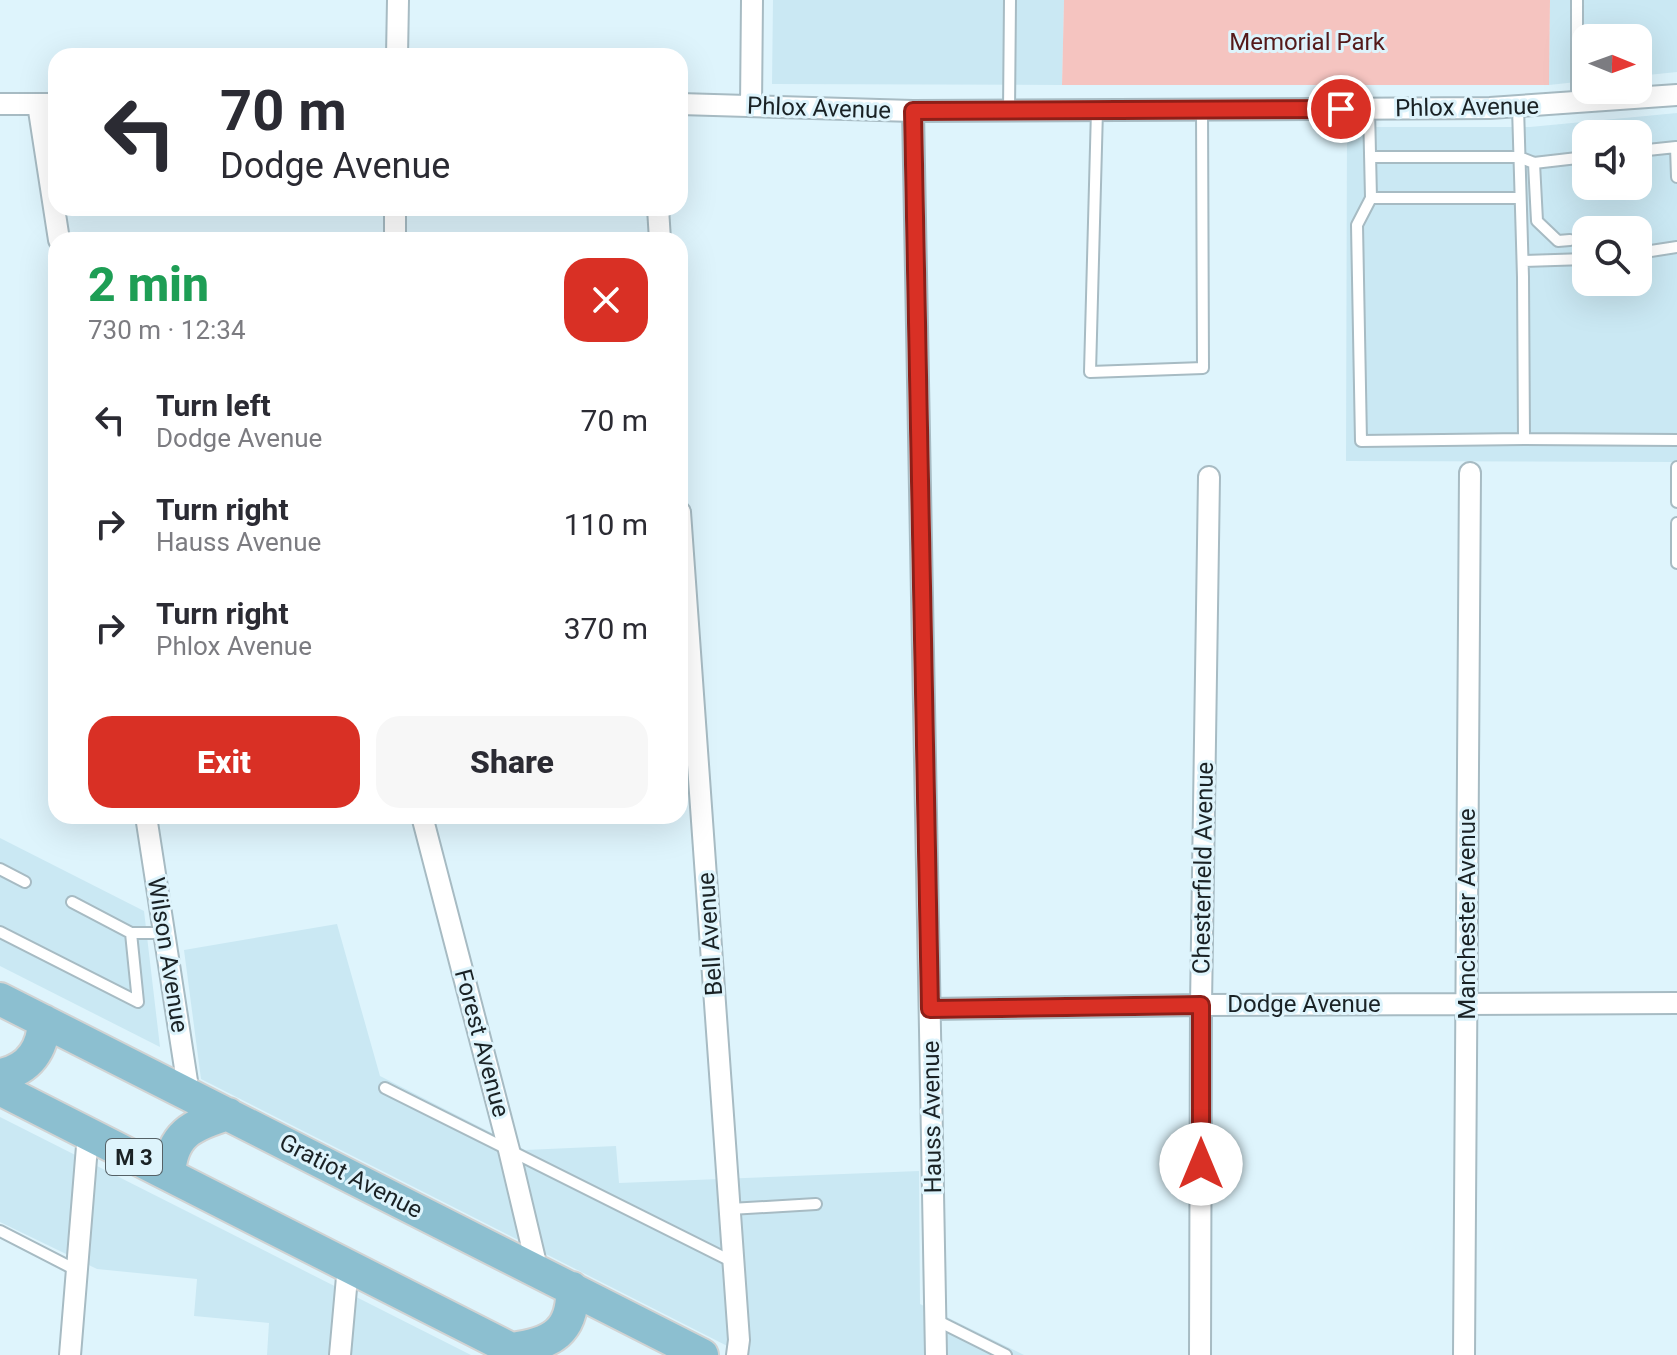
<!DOCTYPE html>
<html lang="en">
<head>
<meta charset="utf-8">
<style>
  body { margin:0; font-family:Roboto,sans-serif; background:#f7f7f7; color:#2b2b33; height:100vh; display:flex; flex-direction:column; font-size:30px; white-space:nowrap }
  * { box-sizing:border-box; margin:0 }
  p { font-size:26px; color:#7c7c81 }
  .icon { flex:none; width:44px; height:44px; fill:none; stroke:currentColor; stroke-width:2; stroke-linecap:round; stroke-linejoin:round }
  .map { position:relative; flex:1; overflow:hidden }
  .sheet { position:absolute; left:48px; top:232px; width:640px; height:592px; display:flex; flex-direction:column; background:#fff; border-radius:24px; box-shadow:0 8px 32px #0002 }
  .sheet>* { flex:none }
  .hud { position:absolute; left:48px; top:48px; width:640px; height:168px; border-radius:24px; box-shadow:0 8px 32px #0002; background:#fff; color:#2b2b33; overflow:hidden }
  .needle { width:52px; rotate:91deg }
  .tools { position:absolute; left:1572px; top:24px; display:grid; gap:16px }
  .tools a { display:grid; place-items:center; width:80px; height:80px; border-radius:16px; background:#fff; box-shadow:0 8px 32px #0002; font-size:40px }
  .pin { position:absolute; display:grid; place-items:center; width:68px; height:68px; color:#fff; margin:-34px; border:4px solid #fff; border-radius:50%; box-shadow:0 2px 8px #0007 }
  .me { position:absolute; width:88px; margin:-44px; rotate:0deg; stroke-linejoin:round; filter:drop-shadow(0 0 6px #0008) }
  .turn { display:flex; align-items:center; gap:28px; height:168px; padding:0 40px; font-size:36px }
  .turn .icon { width:104px; height:104px; stroke-width:2.5 }
  .turn b { display:block; font-size:56px; line-height:68px }
  .round { display:grid; place-items:center; flex:none; width:84px; height:84px; border-radius:24px; background:#f7f7f7 }
  .overview { display:flex; align-items:center; justify-content:space-between; height:136px; padding:0 40px }
  h1 { font-size:48px; font-weight:800; line-height:60px; color:#1e9e55 }
  .action { display:flex; gap:16px; margin-top:auto; padding:16px 40px }
  .action a { flex:1; height:92px; border-radius:24px; background:#d93025; color:#fff; font-size:32px; font-weight:800; line-height:92px; text-align:center }
  .action a+a { background:#f7f7f7; color:#2b2b33 }
  ul { padding:0; list-style:none }
  li { display:flex; align-items:center; gap:24px; height:104px; padding:0 40px }
  li div { flex:1 }
  li b { display:block; font-size:30px }
  li em { font-style:normal }
  .map>svg:first-child { display:block }
</style>
</head>
<body>
<div class="map">
<svg width="1677" height="1355" viewBox="0 0 1677 1355">
  <rect width="100%" height="100%" fill="#def4fc"/>
  <path fill="#cae8f3" fill-rule="evenodd" d="M 773,0 L 1064,0 L 1062,85 L 772,84 Z
    M 1550,0 L 1677,0 L 1677,72 L 1638,76 L 1638,38 L 1586,38 L 1586,81 L 1549,85 Z
    M 1677,113 L 1677,462 L 1346,461 L 1347,127 L 1530,127 ZM 1586,134 L 1638,134 L 1638,186 L 1586,186 ZM 1586,230 L 1638,230 L 1638,282 L 1586,282 Z
    M 0,838 L 144,911 L 160,1047 L 0,966 Z
    M 337,924 L 380,1076 L 525,1150 L 616,1146 L 619,1183 L 919,1171 L 920,1304 L 1024,1355 L 745,1355 L 201,1079 L 184,950 Z
    M 0,1117 L 471,1355 L 267,1355 L 269,1323 L 194,1316 L 197,1279 L 97,1269 L 0,1222 Z"/>
  <path fill="#f5c4c0" d="M 1064,0 L 1550,0 L 1549,85 L 1062,85 Z"/>
  <g fill="none" stroke-linecap="round" stroke-linejoin="round">
    <defs>
      <path id="lane" d="M 1577,103 L 1577,0
        M 1518,107 L 1523,277 L 1524,439 L 1677,440
        M 1369,109 L 1371,198 L 1357,225 L 1361,441 L 1524,439
        M 1097,110 L 1090,372 L 1203,368 L 1202,110
        M 1009,111 L 1010,0
        M 1638,151 L 1676,147 L 1677,177
        M 1370,157 L 1519,157 L 1534,163 L 1586,157
        M 1534,163 L 1537,221 L 1558,241 L 1570,240
        M 1371,198 L 1520,198
        M 1581,239 L 1586,239
        M 1638,253 L 1677,247
        M 1523,261 L 1586,259
        M 1677,467 L 1677,502
        M 1677,563 L 1677,523
        M 0,869 L 25,882
        M 0,932 L 138,1002 L 131,933 L 72,902
        M 131,933 L 164,933
        M 385,1088 L 733,1262
        M 730,1209 L 816,1204
        M 0,1231 L 76,1270
        M 936,1320 L 1006,1355"/>
      <path id="street" d="M 397,56 L 398,0
        M 0,104 L 56,104
        M 38,104 L 59,240
        M 680,104 L 913,111 L 1490,108 L 1677,95
        M 751,106 L 752,0
        M 913,111 L 936,1355
        M 658,208 L 660,240
        M 395,240 L 395,208
        M 680,512 L 739,1340 L 737,1355
        M 146,816 L 189,1094
        M 422,816 L 509,1150 L 538,1272
        M 930,1009 L 1201,1005 L 1677,1003
        M 70,1355 L 88,1134
        M 340,1355 L 348,1266
        M 1200,1355 L 1201,1005 L 1209,477
        M 1464,1355 L 1470,473"/>
      <path id="primary" d="M 0,999 L 702,1355
        M 0,1075 C 29,1070 43,1049 44,1021
        M 0,1089 L 523,1355
        M 169,1175 C 171,1134 192,1125 228,1114
        M 512,1349 C 551,1344 574,1332 572,1288"/>
    </defs>
    <use href="#lane" stroke="#a7bbc3" stroke-width="14"/>
    <use href="#street" stroke="#a7bbc3" stroke-width="24"/>
    <use href="#primary" stroke="#d1d3d3" stroke-width="36"/>
    <use href="#lane" stroke="#fff" stroke-width="10"/>
    <use href="#street" stroke="#fff" stroke-width="20"/>
    <use href="#primary" stroke="#8cbfd0" stroke-width="32"/>
  </g>
  <g fill="none" stroke-linecap="round" stroke-linejoin="round">
    <defs>
      <path id="route" d="M 1201,1164 L 1201,1005 L 930,1009 L 913,111 L 1341,109"/>
    </defs>
    <use href="#route" stroke="#8d1f18" stroke-width="20"/>
    <use href="#route" stroke="#d93025" stroke-width="14"/>
  </g>
  <g text-anchor="middle" dominant-baseline="central" stroke-width="6" stroke-linejoin="round" paint-order="stroke">
    <rect fill="#def4fc" stroke="#556166" stroke-width="2" x="106" y="1139" width="56" height="36" rx="6"/>
    <g font-size="22" font-weight="bold" fill="#1a2225">
      <text x="134" y="1157">M 3</text>
    </g>
    <g font-size="24" fill="#541919" stroke="#def4fc">
      <text x="1307" y="42">Memorial Park</text>
    </g>
    <g font-size="24" fill="#1a2225" stroke="#def4fc">
      <text transform="translate(1467 107) rotate(-1)">Phlox Avenue</text>
      <text transform="translate(819 108) rotate(2)">Phlox Avenue</text>
      <text transform="translate(1203 868) rotate(-89)">Chesterfield Avenue</text>
      <text transform="translate(1467 914) rotate(-90)">Manchester Avenue</text>
      <text transform="translate(710 934) rotate(-94)">Bell Avenue</text>
      <text transform="translate(168 955) rotate(81)">Wilson Avenue</text>
      <text x="1304" y="1004">Dodge Avenue</text>
      <text transform="translate(482 1043) rotate(75)">Forest Avenue</text>
      <text transform="translate(932 1117) rotate(-91)">Hauss Avenue</text>
      <text transform="translate(351 1176) rotate(27)">Gratiot Avenue</text>
    </g>
  </g>
</svg>
<div class="tools">
<a><svg class="needle" viewBox="-14 -14 28 28"><path d="M0-13l5 13h-10z" fill="#e53935"/><path d="M0 13l5-13h-10z" fill="#7c7c81"/></svg></a>
<a><svg class="icon" aria-label="sound" viewBox="0 0 24 24"><path d="M4 9h4l5-4v14l-5-4H4zM17 9q2 3 0 6"/></svg></a>
<a><svg class="icon" aria-label="search" viewBox="0 0 24 24"><circle cx="10" cy="10" r="6"/><path d="M15 15l6 6"/></svg></a>
</div>
<div class="pin" style="left:1341px;top:109px;background:#d93025"><svg class="icon" aria-label="arrive" viewBox="0 0 24 24"><path d="M6 21V4h12l-3 4 3 4H6"/></svg></div>
<svg class="me" style="left:1201px;top:1164px" viewBox="-20 -20 40 40"><circle r="19" fill="#fff"/><path d="M0-13L10 11 0 6-10 11z" fill="#d93025"/></svg>
<div class="hud">
<div class="turn"><svg class="icon" aria-label="left" viewBox="0 0 24 24"><path d="M17 20v-9H6M10 6l-5 5 5 5"/></svg><div><b>70 m</b>Dodge Avenue</div></div>
</div>
<section class="sheet">
<div class="overview"><div><h1>2 min</h1><p>730 m · 12:34</p></div><a class="round" style="background:#d93025;color:#fff"><svg class="icon" aria-label="close" viewBox="0 0 24 24"><path d="M6 6l12 12M18 6L6 18"/></svg></a></div>
<ul>
<li><svg class="icon" aria-label="left" viewBox="0 0 24 24"><path d="M17 20v-9H6M10 6l-5 5 5 5"/></svg><div><b>Turn left</b><p>Dodge Avenue</p></div><em>70 m</em></li>
<li><svg class="icon" aria-label="right" viewBox="0 0 24 24"><path d="M7 20v-9h11M14 6l5 5-5 5"/></svg><div><b>Turn right</b><p>Hauss Avenue</p></div><em>110 m</em></li>
<li><svg class="icon" aria-label="right" viewBox="0 0 24 24"><path d="M7 20v-9h11M14 6l5 5-5 5"/></svg><div><b>Turn right</b><p>Phlox Avenue</p></div><em>370 m</em></li>
</ul>
<div class="action"><a>Exit</a><a>Share</a></div>
</section>
</div>
</body>
</html>
